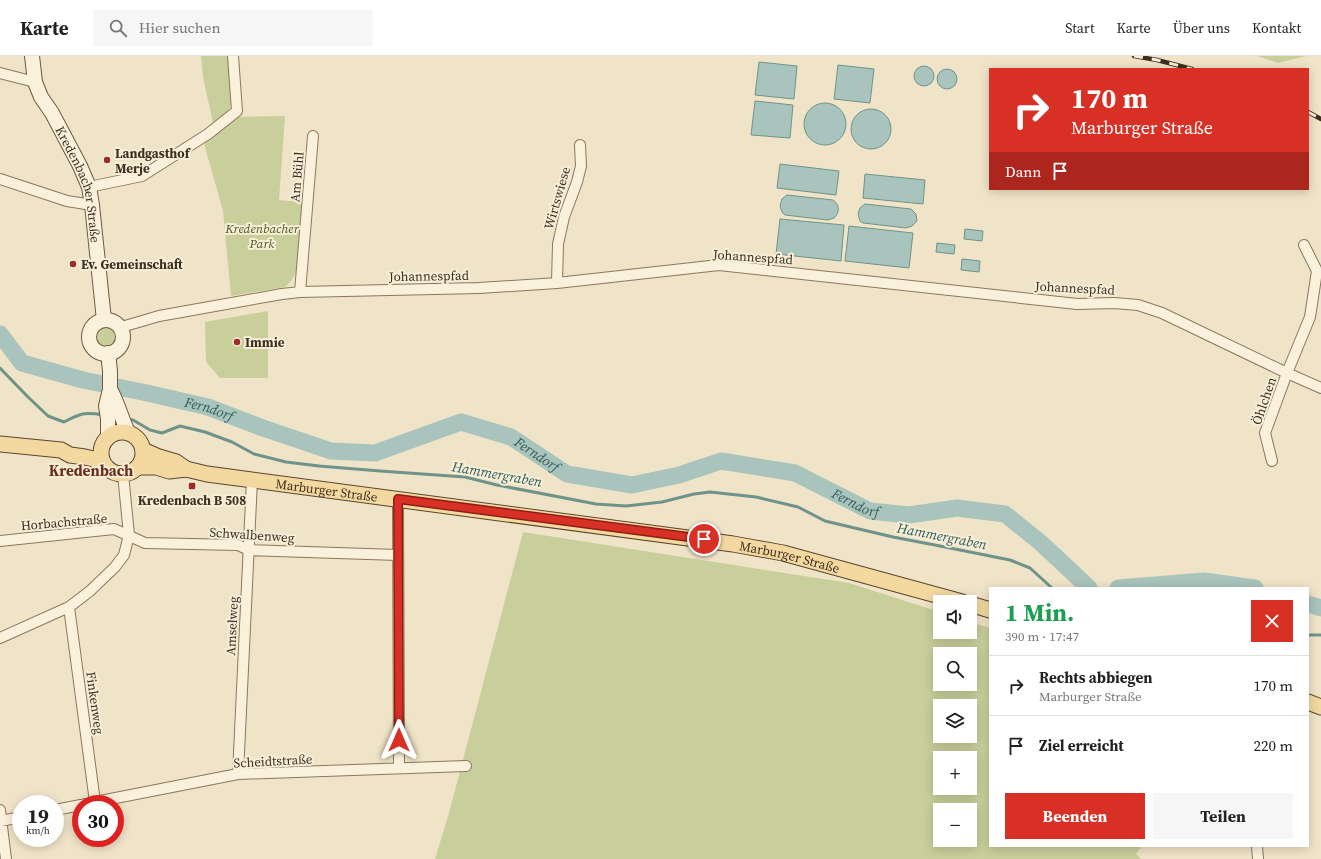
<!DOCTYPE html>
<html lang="de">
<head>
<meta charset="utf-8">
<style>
  body { margin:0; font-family:"Source Serif 4",serif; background:#f6f6f6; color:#222; height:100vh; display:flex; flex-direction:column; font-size:15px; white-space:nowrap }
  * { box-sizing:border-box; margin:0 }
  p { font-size:13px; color:#767676 }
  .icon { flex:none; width:22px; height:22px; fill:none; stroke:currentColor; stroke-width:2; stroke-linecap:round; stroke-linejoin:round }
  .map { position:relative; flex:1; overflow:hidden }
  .details { position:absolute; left:989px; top:531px; width:320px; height:260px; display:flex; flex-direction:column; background:#fff; border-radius:0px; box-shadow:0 2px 10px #0003 }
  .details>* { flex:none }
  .guide { position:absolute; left:989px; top:12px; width:320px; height:122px; border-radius:0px; box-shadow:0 2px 10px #0003; background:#d93025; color:#fff; overflow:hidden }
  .tools { position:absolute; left:933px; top:539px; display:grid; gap:8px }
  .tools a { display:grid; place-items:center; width:44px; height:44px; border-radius:0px; background:#fff; box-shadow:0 2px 10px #0003; font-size:20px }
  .speed { position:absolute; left:12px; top:739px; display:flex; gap:8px; font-size:20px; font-weight:700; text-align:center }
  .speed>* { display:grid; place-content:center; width:52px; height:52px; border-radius:50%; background:#fff; box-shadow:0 2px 10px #0003; line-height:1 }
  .speed small { font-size:10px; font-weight:400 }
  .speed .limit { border:6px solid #d22; background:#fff; color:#111 }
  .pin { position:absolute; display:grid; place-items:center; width:34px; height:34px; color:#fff; margin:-17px; border:2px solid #fff; border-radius:50%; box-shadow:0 1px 4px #0007 }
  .me { position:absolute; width:44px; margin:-22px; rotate:0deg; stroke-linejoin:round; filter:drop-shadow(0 0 3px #0008) }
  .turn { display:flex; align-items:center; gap:14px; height:84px; padding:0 16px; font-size:18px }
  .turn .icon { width:52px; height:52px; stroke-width:2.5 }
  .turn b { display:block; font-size:28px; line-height:34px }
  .then { display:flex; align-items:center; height:38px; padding:0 16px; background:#0003; gap:8px; font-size:15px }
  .round { display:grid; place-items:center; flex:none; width:42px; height:42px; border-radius:0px; background:#f6f6f6 }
  .summary { display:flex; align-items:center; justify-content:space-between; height:68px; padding:0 16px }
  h1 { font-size:24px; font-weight:700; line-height:30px; color:#1e9e55 }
  .button { display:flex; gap:8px; margin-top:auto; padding:8px 16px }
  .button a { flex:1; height:46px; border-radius:0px; background:#d93025; color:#fff; font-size:16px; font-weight:700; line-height:46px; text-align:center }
  .button a+a { background:#f6f6f6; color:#222 }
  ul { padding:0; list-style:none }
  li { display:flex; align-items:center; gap:12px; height:60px; padding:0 16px; border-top:1px solid #e0e0e0 }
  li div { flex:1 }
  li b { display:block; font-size:15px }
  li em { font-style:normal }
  header { display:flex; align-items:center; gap:24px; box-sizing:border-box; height:56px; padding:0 20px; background:#fff; border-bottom:1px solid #e0e0e0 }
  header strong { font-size:19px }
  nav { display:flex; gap:22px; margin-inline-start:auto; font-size:14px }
  .search { width:280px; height:36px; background:#f6f6f6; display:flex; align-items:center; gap:10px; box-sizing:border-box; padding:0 14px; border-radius:0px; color:#767676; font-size:15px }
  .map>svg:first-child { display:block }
</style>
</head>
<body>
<header>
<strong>Karte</strong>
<div class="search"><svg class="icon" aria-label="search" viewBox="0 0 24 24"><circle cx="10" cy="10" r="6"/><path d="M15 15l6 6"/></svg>Hier suchen</div>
<nav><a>Start</a><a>Karte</a><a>Über uns</a><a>Kontakt</a></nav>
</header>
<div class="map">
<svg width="1321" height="803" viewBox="0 0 1321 803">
  <rect width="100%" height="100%" fill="#f0e4c8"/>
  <path fill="#c9cf9b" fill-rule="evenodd" d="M 201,0 L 229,0 L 232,43 C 230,56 224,61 213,67 L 203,21 Z
    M 1257,0 L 1306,0 L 1278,7 Z
    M 285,60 L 279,144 L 302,146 L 296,216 L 292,224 L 285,231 L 231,240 L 223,155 L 203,84 L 234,61 Z
    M 268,255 L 268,322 L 220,322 L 206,306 L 205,266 Z
    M89 281a17 17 0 1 1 34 0a17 17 0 1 1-34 0Z
    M 523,476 L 849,527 L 940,556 L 940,576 L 970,576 L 970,566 L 990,572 L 990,790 L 1142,790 L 1136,798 L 1141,803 L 435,803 L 449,757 ZM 940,598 L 970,598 L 970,628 L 940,628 ZM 940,650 L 970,650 L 970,680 L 940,680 ZM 940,702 L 970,702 L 970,732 L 940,732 ZM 940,754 L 970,754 L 970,784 L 940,784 Z"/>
  <path fill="#a9c4bc" stroke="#6f938a" d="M 759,6 L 797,10 L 794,43 L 755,39 Z
    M 838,9 L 874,13 L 870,47 L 834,43 Z
    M914 20a10 10 0 1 1 20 0a10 10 0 1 1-20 0Z
    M937 23a10 10 0 1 1 20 0a10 10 0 1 1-20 0Z
    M 755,45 L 793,49 L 790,82 L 751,79 Z
    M804 68a21 21 0 1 1 42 0a21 21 0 1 1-42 0Z
    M851 73a20 20 0 1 1 40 0a20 20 0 1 1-40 0Z
    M 780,108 L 839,115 L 836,139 L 777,132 Z
    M 865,118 L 925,124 L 923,148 L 863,142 Z
    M 787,139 L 833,144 C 840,149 840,156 834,162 L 828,164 L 785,159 L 782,156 L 780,150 L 782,143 Z
    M 865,148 L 911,153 L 916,158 L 917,165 L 912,170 L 906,172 L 863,167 L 860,165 L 858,158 L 860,152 Z
    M 780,163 L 844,169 L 841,205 L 776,198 Z
    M 849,170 L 913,177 L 909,212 L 845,205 Z
    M 965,173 L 983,175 L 982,185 L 964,183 Z
    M 937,187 L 955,189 L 954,198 L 936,196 Z
    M 962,203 L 980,205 L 979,216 L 961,214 Z"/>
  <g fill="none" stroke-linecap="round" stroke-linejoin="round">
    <path stroke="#6f938a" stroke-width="3" d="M 0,312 L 28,341 L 48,360 L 64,366 C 81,357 84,356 103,359
      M 126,363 L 133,364 L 150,374 L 162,377 L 180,370 L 205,376 L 232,386 L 254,398 L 286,406 L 319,410 L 380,415 L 465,421 L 497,429 L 596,448 L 626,450 L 662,446 L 694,438 L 710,436 L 756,441 L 798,451 L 825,465 L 893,481 L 940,490 L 1010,504 L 1030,512 L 1052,532
      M 1308,579 L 1321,579"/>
    <g stroke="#a9c4bc" stroke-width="17">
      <path id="s1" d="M 0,278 L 22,307 L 83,324 L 147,337 L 208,351 L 263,372 L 331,395 L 375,397 L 461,366 L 511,381 L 567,418 L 632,429 L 679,419 L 721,405 L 795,417 L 870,455 L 909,459 L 957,452 L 1005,458 L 1041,487 L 1089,532"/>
      <path d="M 1118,532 L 1204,525 L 1255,532"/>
      <path d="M 1308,548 L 1321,552"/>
    </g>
    <defs>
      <path id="minor" d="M 0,17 L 35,26
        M 0,123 L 67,145 L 92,149
        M 89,131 L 142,120 L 208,78 L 237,55 L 233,0
        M 557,227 L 558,188 L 564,161 L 577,126 L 581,110 L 580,89
        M 300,236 L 313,80
        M 121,273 L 125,270 L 159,260 L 282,238 L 300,236 L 479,232 L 557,227 L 719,209 L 1077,248 L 1114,247 L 1138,249 L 1162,257 L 1287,317 L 1321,332
        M 1272,405 L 1265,377 L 1287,317 L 1310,261 L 1317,215 L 1304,189
        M 398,443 L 399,711
        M 0,485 L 114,473 L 145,487 L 238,489 L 249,494 L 398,499
        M 69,551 L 95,746
        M 0,582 L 69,551 L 90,535 L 115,511 L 124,499 L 129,479 L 123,418
        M 238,718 L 252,424
        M 85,748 L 238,718 L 466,710
        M 0,754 L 6,803
        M 55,754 L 81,749
        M 1,765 L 21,761
        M 1257,790 L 1258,803"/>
      <g id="secondary">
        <path id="s2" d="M 32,0 L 35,26 L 41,41 L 52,57 L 80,110 L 89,131 L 92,149 L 104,264"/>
        <circle cx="106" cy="281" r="17"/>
        <path d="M 108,297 L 110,315 L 110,333 L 106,350 L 108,363 L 108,380"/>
        <path d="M 110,333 C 118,347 121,362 128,376"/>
      </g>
      <g id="primary">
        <circle cx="122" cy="397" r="21"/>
        <path d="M 0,388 L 61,394 L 70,399 L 85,401 L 102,405"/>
        <path d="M 143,394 L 159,401 L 176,406 L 186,413"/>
        <path id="s3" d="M 138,411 L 156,411 L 169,415 L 186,413 L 207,418 L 733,488 L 783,497 L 962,546"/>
        <path d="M 970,548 L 990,554"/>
        <path d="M 1308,646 L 1321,651"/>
      </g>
    </defs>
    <use href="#minor" stroke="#8d765c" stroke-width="12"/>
    <use href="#secondary" stroke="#6f573f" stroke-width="16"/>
    <use href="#primary" stroke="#5b4430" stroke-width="17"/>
    <use href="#minor" stroke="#faf1dc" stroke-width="10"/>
    <use href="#secondary" stroke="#faf1dc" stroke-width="14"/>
    <use href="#primary" stroke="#f3d9a0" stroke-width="15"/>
    <defs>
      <path id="rail" d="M 1134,0 L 1157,4 L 1192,13
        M 1308,56 L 1321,63"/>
    </defs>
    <use href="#rail" stroke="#3d2e20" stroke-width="4.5"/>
    <use href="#rail" stroke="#f7eed8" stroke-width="3" stroke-dasharray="9" stroke-linecap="butt"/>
  </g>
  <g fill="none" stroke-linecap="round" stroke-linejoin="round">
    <defs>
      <path id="route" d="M 399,684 L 398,443 L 704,483"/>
    </defs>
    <use href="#route" stroke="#8d1f18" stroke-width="10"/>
    <use href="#route" stroke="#d93025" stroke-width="7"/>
  </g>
  <g fill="#9e2a2b" stroke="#f7eed8" stroke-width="1.5">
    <circle cx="107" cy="104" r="4"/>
    <circle cx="73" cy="208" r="4"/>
    <circle cx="237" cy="286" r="4"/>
    <rect x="188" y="426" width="8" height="8" rx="2"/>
  </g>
  <g text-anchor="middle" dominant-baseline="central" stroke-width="4" stroke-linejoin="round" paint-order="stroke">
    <g font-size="13" font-weight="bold" fill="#3d2e20" stroke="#f7eed8" text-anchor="start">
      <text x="115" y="97">Landgasthof<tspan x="115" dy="15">Merje</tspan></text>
      <text x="81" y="208">Ev. Gemeinschaft</text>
      <text x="245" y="286">Immie</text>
      <text x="192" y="444" text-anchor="middle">Kredenbach B 508</text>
    </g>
    <g font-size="13" fill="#3d2e20" stroke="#f7eed8">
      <text transform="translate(297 121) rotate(-85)">Am Bühl</text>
      <text stroke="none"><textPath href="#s2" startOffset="139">Kredenbacher Straße</textPath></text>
      <text transform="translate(557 142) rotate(-74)">Wirtswiese</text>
      <text transform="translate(753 201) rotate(4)">Johannespfad</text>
      <text transform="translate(429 220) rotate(-1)">Johannespfad</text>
      <text transform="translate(1075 232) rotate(3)">Johannespfad</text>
      <text transform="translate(1264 345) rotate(-71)">Öhlchen</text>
      <text stroke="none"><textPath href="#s3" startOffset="191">Marburger Straße</textPath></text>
      <text transform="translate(64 466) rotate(-5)">Horbachstraße</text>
      <text transform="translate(252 479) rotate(4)">Schwalbenweg</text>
      <text stroke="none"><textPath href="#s3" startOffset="659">Marburger Straße</textPath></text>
      <text transform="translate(232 570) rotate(-87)">Amselweg</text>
      <text transform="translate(95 647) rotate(82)">Finkenweg</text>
      <text transform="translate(273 705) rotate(-3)">Scheidtstraße</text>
    </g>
    <g font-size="13" font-style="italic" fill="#4d5a26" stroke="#f7eed8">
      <text x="262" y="172">Kredenbacher<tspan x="262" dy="15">Park</tspan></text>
    </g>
    <g font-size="14" font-style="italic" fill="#2f5d5a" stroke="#f7eed8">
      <text stroke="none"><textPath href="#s1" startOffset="229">Ferndorf</textPath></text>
      <text stroke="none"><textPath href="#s1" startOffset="577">Ferndorf</textPath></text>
      <text transform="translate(497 418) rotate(10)">Hammergraben</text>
      <text stroke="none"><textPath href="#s1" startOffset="914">Ferndorf</textPath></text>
      <text transform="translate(942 480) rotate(11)">Hammergraben</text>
    </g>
    <g font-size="15" font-weight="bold" fill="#6b2e1e" stroke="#f7eed8">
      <text x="91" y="414">Kredenbach</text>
    </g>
  </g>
</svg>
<div class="tools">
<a><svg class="icon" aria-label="sound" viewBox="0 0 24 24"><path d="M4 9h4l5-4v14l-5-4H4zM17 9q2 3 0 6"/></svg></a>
<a><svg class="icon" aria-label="search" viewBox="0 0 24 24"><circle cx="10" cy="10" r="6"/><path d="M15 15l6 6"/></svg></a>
<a><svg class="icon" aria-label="layers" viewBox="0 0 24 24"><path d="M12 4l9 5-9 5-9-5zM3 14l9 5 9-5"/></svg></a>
<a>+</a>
<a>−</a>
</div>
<div class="speed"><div>19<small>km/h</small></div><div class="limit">30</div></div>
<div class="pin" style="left:704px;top:483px;background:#d93025"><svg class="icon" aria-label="arrive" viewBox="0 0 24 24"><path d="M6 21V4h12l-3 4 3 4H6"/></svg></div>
<svg class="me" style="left:399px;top:684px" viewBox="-20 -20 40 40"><path d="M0-17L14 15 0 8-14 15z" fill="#d93025" stroke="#fff" stroke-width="4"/></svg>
<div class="guide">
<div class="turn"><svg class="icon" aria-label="right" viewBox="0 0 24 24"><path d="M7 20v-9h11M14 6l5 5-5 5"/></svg><div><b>170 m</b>Marburger Straße</div></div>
<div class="then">Dann<svg class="icon" aria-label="arrive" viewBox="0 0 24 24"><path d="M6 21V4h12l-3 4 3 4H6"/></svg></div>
</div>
<section class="details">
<div class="summary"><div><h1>1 Min.</h1><p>390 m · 17:47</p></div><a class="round" style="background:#d93025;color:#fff"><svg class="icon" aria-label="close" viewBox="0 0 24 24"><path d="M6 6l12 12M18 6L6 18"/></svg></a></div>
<ul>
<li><svg class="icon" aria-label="right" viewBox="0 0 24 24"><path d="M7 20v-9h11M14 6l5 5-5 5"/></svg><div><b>Rechts abbiegen</b><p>Marburger Straße</p></div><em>170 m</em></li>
<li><svg class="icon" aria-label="arrive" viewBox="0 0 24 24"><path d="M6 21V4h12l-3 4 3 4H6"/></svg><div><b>Ziel erreicht</b></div><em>220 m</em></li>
</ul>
<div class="button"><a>Beenden</a><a>Teilen</a></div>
</section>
</div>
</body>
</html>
